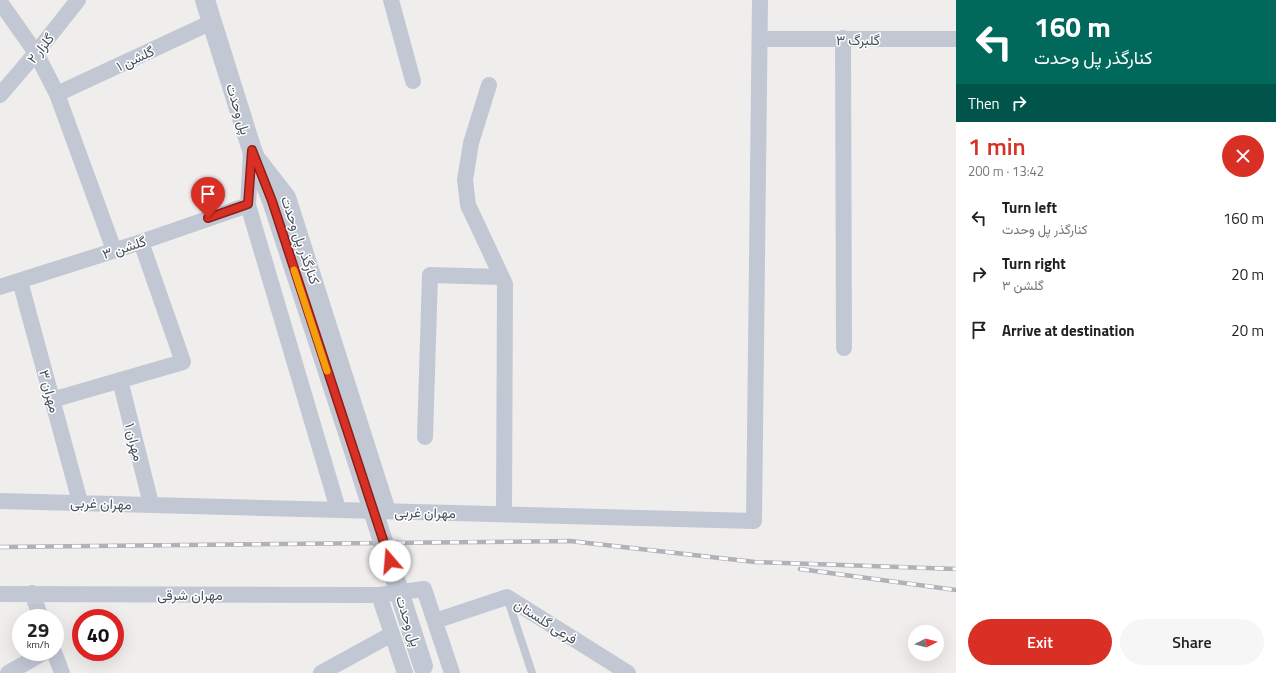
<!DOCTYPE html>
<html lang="en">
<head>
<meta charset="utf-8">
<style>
  body { margin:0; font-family:"Titillium Web",Vazirmatn,sans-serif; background:#f6f6f6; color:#222; height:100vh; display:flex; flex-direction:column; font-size:15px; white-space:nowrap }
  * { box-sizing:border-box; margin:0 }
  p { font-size:13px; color:#767676 }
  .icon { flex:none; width:22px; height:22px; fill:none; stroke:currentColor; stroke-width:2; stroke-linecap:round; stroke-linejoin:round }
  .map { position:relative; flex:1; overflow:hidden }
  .side { display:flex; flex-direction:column; background:#fff; width:320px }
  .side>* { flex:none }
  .banner { background:#00695c; color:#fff; overflow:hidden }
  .needle { width:26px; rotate:84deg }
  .fabs { position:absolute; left:908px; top:625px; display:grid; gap:8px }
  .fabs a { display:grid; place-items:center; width:36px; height:36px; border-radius:50%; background:#fff; box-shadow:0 4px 16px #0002; font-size:20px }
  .speed { position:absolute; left:12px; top:609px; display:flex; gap:8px; font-size:20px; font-weight:700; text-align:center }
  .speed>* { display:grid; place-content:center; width:52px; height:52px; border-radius:50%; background:#fff; box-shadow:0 4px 16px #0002; line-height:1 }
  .speed small { font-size:10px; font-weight:400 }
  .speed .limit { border:6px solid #d22; background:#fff; color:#111 }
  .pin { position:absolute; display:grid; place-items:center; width:34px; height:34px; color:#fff; margin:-41px -17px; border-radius:50% 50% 50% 0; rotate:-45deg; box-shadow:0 0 4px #0007 }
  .pin .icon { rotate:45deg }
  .me { position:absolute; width:44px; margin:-22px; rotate:342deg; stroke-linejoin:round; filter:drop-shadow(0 0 3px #0008) }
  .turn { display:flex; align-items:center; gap:14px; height:84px; padding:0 12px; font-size:18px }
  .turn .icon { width:52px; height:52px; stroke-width:2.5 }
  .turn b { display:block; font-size:28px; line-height:34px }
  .then { display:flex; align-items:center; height:38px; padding:0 12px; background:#0003; gap:8px; font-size:15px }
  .round { display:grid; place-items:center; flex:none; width:42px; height:42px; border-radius:21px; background:#f6f6f6 }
  .overview { display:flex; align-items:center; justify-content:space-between; height:68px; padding:0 12px }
  h1 { font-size:24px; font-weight:600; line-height:30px; color:#d93025 }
  .action { display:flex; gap:8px; margin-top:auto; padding:8px 12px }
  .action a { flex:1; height:46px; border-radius:24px; background:#d93025; color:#fff; font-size:16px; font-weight:600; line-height:46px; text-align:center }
  .action a+a { background:#f6f6f6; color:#222 }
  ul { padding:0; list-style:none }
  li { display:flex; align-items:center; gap:12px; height:56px; padding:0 12px }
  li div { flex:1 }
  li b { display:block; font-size:15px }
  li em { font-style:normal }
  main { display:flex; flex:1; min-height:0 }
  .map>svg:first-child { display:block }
</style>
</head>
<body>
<main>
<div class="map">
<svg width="956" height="673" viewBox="0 0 956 673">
  <rect width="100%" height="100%" fill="#f0eeed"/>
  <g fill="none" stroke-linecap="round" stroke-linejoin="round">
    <path stroke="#c1c8d3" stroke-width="8" d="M 508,600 L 532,673"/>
    <path stroke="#c1c8d3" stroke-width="16" d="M 391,0 L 413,81
      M 0,2 L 36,53 L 57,94 L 114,250
      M 843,38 L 844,348
      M 760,39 L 956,39
      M 489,85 L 471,143 L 465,180 L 468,205 L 505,284 L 504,514
      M 57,94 L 212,22
      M 0,95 L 36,53 L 78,0
      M 251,152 L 248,205 L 338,509
      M 260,161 L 288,197 L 388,511
      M 20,281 L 80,502
      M 0,287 L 141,242 L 248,205
      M 120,380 L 151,504
      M 52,400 L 183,362 L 141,242
      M 425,437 L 430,275 L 501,277
      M 0,501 L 754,521 L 760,0
      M 32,593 L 41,618
      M 0,594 L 379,595 L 424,589 L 452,673
      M 379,595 L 405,673
      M 435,621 L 507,597 L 628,673
      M 54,652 L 62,673
      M 8,673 L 45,652
      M 321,673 L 392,634"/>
    <path stroke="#c1c8d3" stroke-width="20" d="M 205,0 L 252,150 L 272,201 L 351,442"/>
    <defs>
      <path id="rail" d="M 0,547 L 570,541 L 755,562 L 956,569
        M 800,569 L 956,590"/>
    </defs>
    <use href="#rail" stroke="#b0b2b8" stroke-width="4.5"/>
    <use href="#rail" stroke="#fff" stroke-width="3" stroke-dasharray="9" stroke-linecap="butt"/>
    <path stroke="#c1c8d3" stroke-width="20" d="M 351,442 L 423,666"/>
  </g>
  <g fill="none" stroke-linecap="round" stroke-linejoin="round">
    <defs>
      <path id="route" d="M 208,218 L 248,204 L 252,150 L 272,201 L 390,561"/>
    </defs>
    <use href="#route" stroke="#8d1f18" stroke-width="10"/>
    <use href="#route" stroke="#d93025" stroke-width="7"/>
    <path stroke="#f59e0b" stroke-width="7" d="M 294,270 L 327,371"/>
  </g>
  <g text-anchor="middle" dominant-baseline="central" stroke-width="3" stroke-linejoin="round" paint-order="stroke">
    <g font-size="14" fill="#464f5b" stroke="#fff">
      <text x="858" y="39">گلبرگ ۳</text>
      <text transform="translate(40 48) rotate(-51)">گلزار ۲</text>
      <text transform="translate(135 58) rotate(-25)">گلشن ۱</text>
      <text transform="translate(239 109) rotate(73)">پل وحدت</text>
      <text transform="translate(301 240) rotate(71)">کنارگذر پل وحدت</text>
      <text transform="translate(124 247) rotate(-18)">گلشن ۳</text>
      <text transform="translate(50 391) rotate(75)">مهران ۳</text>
      <text transform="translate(135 442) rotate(76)">مهران ۱</text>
      <text transform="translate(101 503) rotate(2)">مهران غربی</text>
      <text transform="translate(425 512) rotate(1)">مهران غربی</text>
      <text x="190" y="594">مهران شرقی</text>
      <text transform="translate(409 621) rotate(72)">پل وحدت</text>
      <text transform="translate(546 621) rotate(32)">فرعی گلستان</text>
    </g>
  </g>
</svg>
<div class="fabs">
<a><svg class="needle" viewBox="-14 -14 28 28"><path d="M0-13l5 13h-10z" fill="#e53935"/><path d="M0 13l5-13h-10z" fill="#767676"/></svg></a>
</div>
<div class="speed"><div>29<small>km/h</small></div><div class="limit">40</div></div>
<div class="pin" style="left:208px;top:218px;background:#d93025"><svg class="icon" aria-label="arrive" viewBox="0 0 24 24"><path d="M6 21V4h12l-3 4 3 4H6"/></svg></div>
<svg class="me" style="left:390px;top:561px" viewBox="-20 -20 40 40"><circle r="19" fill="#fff"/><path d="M0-13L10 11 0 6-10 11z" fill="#d93025"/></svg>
</div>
<section class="side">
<div class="banner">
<div class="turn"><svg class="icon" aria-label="left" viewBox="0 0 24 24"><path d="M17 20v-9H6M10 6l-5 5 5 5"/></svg><div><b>160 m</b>کنارگذر پل وحدت</div></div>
<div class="then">Then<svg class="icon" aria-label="right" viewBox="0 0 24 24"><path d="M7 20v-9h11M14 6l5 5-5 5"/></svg></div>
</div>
<div class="overview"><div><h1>1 min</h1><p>200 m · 13:42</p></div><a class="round" style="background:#d93025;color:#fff"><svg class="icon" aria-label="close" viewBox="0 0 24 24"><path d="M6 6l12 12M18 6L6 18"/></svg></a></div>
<ul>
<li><svg class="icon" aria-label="left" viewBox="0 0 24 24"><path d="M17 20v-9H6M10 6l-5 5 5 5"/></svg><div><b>Turn left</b><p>کنارگذر پل وحدت</p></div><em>160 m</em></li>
<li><svg class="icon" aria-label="right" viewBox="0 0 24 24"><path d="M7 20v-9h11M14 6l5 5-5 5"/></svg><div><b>Turn right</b><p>گلشن ۳</p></div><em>20 m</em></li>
<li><svg class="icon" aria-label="arrive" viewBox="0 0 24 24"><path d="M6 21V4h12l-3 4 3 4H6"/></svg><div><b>Arrive at destination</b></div><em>20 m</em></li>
</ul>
<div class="action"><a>Exit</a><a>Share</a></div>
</section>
</main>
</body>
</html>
